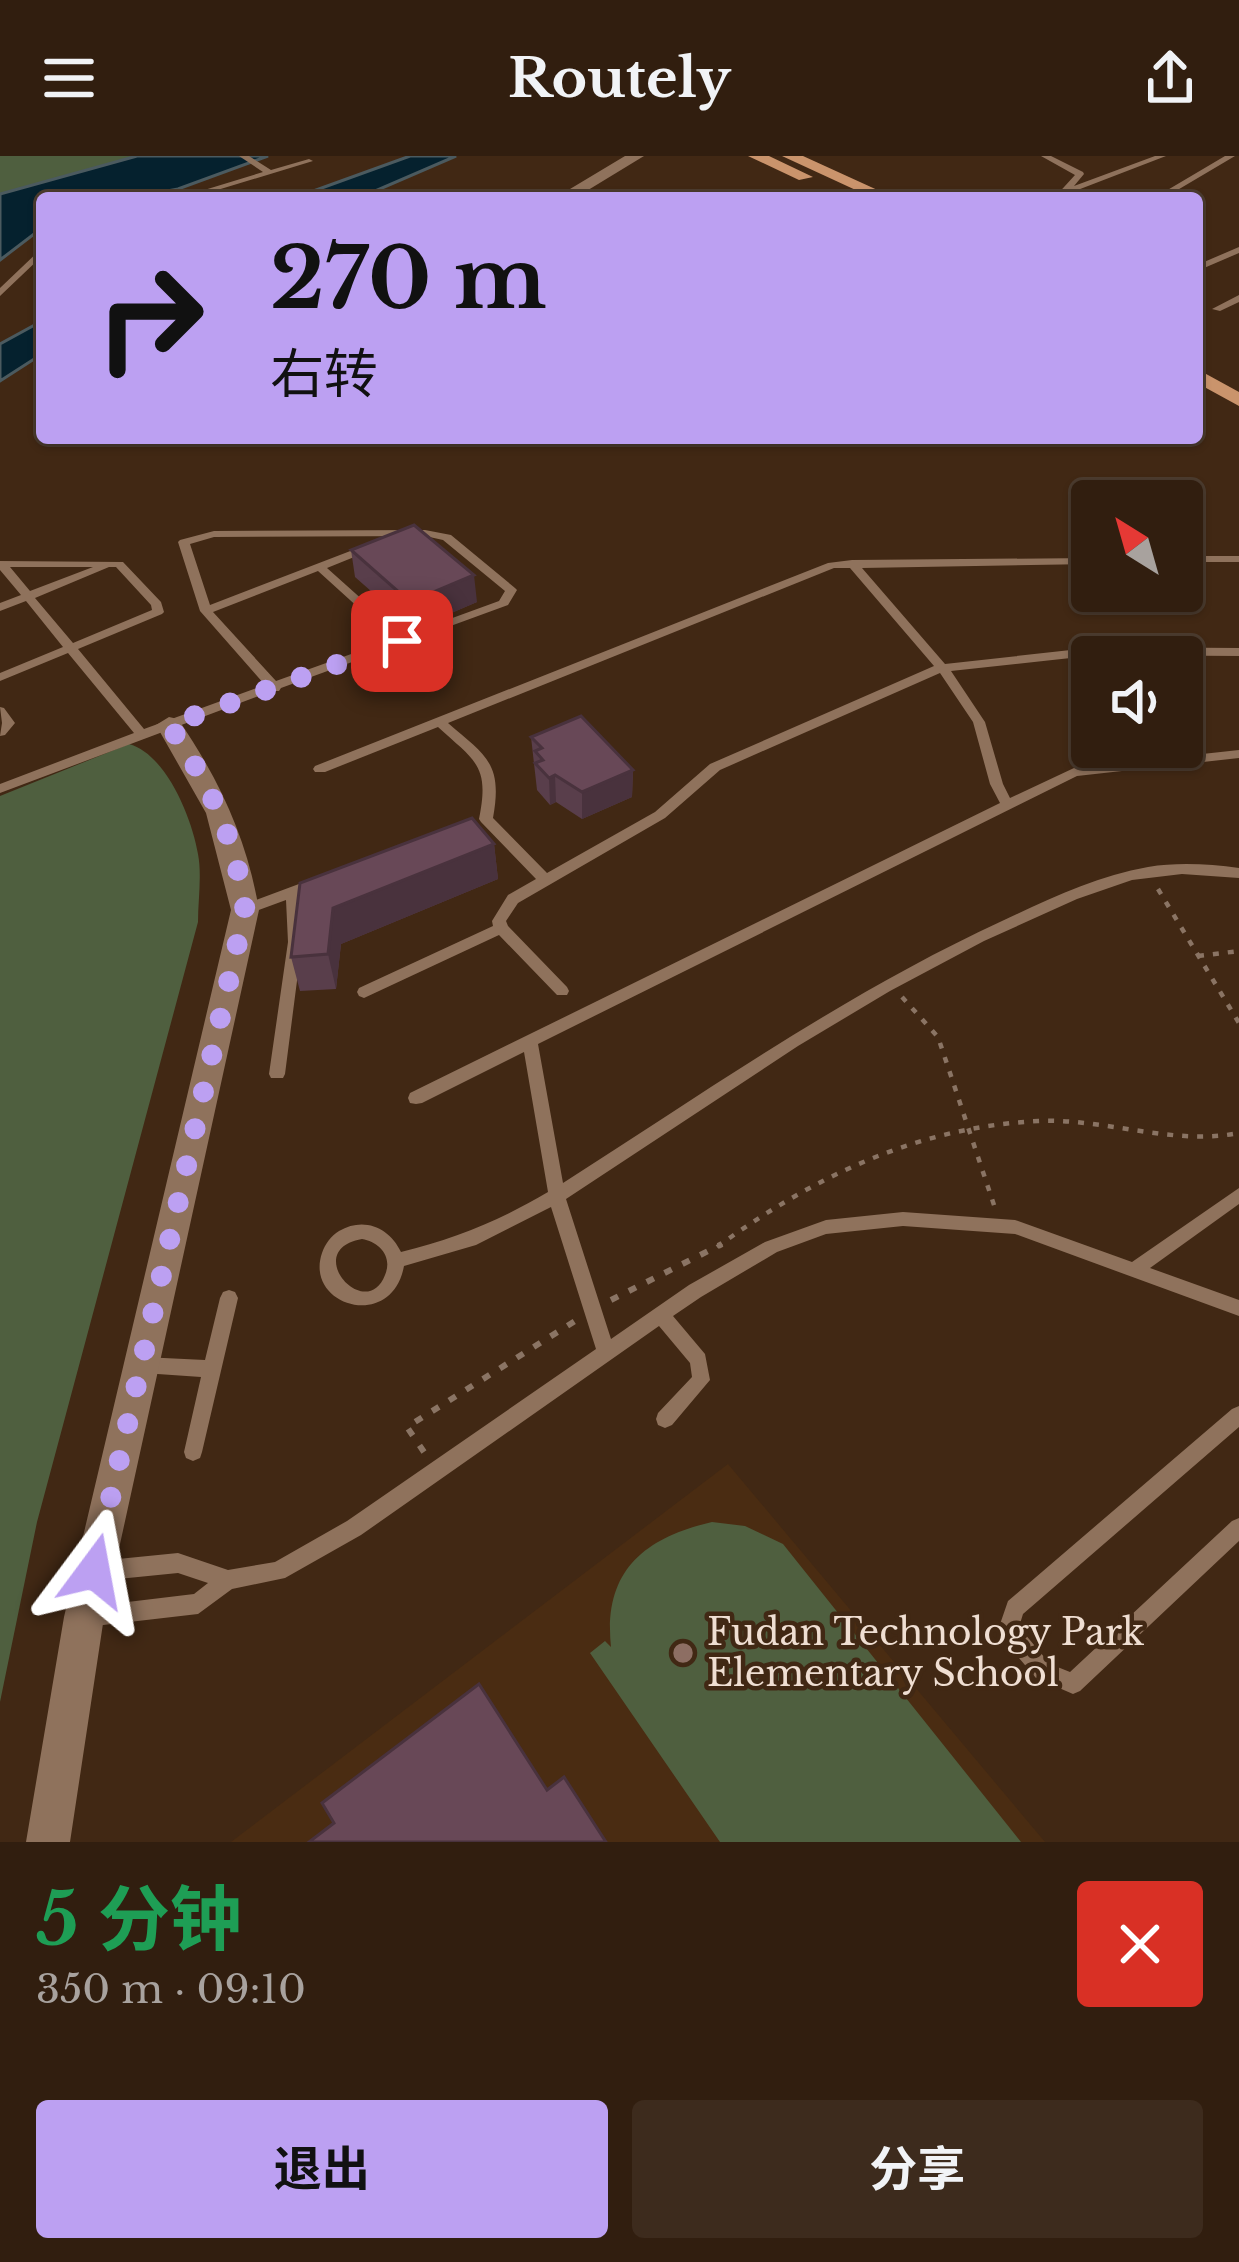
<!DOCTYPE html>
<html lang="zh">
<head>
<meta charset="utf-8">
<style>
  body { margin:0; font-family:"Libre Baskerville","Noto Sans SC",serif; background:#3d2b1d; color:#f1f3f6; height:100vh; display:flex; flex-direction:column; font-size:45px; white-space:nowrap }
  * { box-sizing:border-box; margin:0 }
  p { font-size:39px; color:#a8a29e }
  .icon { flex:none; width:66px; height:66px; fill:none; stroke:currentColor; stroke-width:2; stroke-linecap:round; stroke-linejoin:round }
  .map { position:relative; height:1686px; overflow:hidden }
  .panel { display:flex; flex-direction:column; background:#311e0f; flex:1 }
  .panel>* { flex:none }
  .banner { position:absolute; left:36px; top:36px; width:1167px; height:252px; border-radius:12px; box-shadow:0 3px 9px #0004,0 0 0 3px #4c3c2f; background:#bca0f2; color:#111; overflow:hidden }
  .needle { width:78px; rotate:323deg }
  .fabs { position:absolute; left:1071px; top:324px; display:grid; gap:24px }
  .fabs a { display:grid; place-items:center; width:132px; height:132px; border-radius:12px; background:#311e0f; box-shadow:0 3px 9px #0004,0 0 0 3px #4c3c2f; font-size:60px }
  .pin { position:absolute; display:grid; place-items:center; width:102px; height:102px; color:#fff; margin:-51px; border-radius:24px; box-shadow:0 6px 18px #0006 }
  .me { position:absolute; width:132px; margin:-66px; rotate:13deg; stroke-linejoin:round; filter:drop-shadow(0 0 9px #0008) }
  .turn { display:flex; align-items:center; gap:42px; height:252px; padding:0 36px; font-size:54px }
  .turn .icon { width:156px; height:156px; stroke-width:2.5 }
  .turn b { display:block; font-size:84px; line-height:102px }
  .round { display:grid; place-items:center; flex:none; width:126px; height:126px; border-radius:12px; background:#3d2b1d }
  .headline { display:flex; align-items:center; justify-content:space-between; height:204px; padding:0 36px }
  h1 { font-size:72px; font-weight:700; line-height:90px; color:#1e9e55 }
  .action { display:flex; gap:24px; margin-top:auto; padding:24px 36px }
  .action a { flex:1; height:138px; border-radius:12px; background:#bca0f2; color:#111; font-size:48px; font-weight:700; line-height:138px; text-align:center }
  .action a+a { background:#3d2b1d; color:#f1f3f6 }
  header { display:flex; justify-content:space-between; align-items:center; height:156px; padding:0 36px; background:#311e0f; font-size:54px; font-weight:700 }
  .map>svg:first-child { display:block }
</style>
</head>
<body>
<header><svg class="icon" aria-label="menu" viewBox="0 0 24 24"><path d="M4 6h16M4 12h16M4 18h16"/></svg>Routely<svg class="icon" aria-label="share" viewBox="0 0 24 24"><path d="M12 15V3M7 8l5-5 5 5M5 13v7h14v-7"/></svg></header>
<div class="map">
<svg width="1239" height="1686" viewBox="0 0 1239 1686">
  <rect width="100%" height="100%" fill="#412814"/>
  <path fill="#4a2c12" d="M 728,1308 L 1045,1686 L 231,1686 Z"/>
  <path fill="#4f5f3f" d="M 0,0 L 137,0 L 0,38 Z
    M 129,588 C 166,598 192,662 198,698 C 202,719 198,745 198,766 L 37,1366 L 0,1546 L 0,640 Z
    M 712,1366 L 745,1370 L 783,1388 L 1021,1686 L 720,1686 L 590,1497 L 605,1485 L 611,1491 C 603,1416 643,1382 712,1366 Z"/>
  <path fill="#05212e" stroke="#4b5a5f" stroke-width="3" d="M 137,0 L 268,0 L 178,33 L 130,42 L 42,42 L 42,72 L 0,104 L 0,38 Z
    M 410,0 L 456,0 L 359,42 L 294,42 Z
    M 42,165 L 42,198 L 0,225 L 0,188 Z"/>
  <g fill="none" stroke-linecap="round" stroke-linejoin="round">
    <path stroke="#8a7464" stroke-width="4.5" stroke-dasharray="6 9" stroke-linecap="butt" d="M 1158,733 L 1239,867
      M 1198,800 L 1239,795
      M 902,841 L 938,881 L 995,1052
      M 717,1091 C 813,1021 917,971 1038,965 C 1106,962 1171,990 1239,977"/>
    <path stroke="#8a7464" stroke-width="6" stroke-dasharray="8 12" stroke-linecap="butt" d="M 611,1144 L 722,1088
      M 424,1296 L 407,1271 L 575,1165"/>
    <path fill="#8f725c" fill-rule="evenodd" d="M 239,0 L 249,0 L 271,14 L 309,3 L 313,5 L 191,42 L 178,42 L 263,16 Z
      M 1041,0 L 1051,0 L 1083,16 L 1084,18 L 1074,30 L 1155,0 L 1166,0 L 1075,35 L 1069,35 L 1062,42 L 1054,42 L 1075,19 Z
      M 1225,0 L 1235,0 L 1164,42 L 1154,42 Z
      M 1239,91 L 1239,97 L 1197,115 L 1197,109 Z
      M 42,92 L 42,100 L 0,140 L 0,132 Z
      M 1239,139 L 1239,146 L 1220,155 L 1212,153 Z
      M 425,374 L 451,379 L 515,432 L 517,434 L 508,449 L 281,532 L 279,535 L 272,535 L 0,637 L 0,628 L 134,577 L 68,497 L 0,525 L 0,517 L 63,491 L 26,445 L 0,455 L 0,447 L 21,439 L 0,414 L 0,405 L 123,406 L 161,446 L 164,456 L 162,458 L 78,493 L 144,573 L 265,529 L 200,455 L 178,386 L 180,384 L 214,375 ZM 425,380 L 443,384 L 505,435 L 499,445 L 403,480 L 327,412 L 374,393 L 374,389 L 366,389 L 210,449 L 190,388 L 214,381 ZM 10,411 L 93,411 L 30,435 ZM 109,411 L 116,411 L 151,449 L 152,454 L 73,487 L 35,442 ZM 318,415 L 393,483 L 276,525 L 213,456 Z
      M 1182,400 L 1239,400 L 1239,406 L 1182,406 Z
      M 1092,402 L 1092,408 L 862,412 L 945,508 L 1098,491 L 1239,492 L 1239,500 L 1098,499 L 951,515 L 985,566 L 1003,628 L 1010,642 L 1074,612 L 1239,594 L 1239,602 L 1077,620 L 538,888 L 563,1027 C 707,935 846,837 1002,765 C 1049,743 1097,720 1148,711 C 1178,706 1209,708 1239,712 L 1239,722 L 1182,718 L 1132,724 L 1077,743 L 984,785 L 890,835 L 798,890 L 566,1043 L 611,1183 L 689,1129 L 765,1086 L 826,1064 L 903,1056 L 1015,1064 L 1132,1106 L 1239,1032 L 1239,1048 L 1150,1112 L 1239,1144 L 1239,1160 L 1015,1078 L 903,1070 L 826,1078 L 777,1096 L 701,1141 L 673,1160 L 705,1198 L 710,1224 L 672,1269 L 665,1272 L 658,1269 L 656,1263 L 658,1257 L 692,1221 L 690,1207 L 659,1170 L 361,1379 L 285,1422 L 232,1433 L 198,1458 L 86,1471 L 79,1468 L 76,1461 L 79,1454 L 86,1451 L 194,1438 L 208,1427 L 178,1417 L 98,1425 L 91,1422 L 88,1415 L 91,1408 L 98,1405 L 178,1397 L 228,1414 L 275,1406 L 347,1365 L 596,1193 L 551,1051 L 476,1089 L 404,1110 C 392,1176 304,1150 322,1097 C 325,1088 331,1080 339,1075 C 364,1060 390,1072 401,1096 C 454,1083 501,1064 548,1036 L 524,896 L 422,947 L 416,948 L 410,947 L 408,942 L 410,937 L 1000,647 L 990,628 L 973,566 L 940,517 L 720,614 L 665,662 L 518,747 L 506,765 L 508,770 L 567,831 L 569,835 L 567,839 L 557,839 L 499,779 L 364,842 L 359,840 L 357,836 L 359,832 L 493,770 L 492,765 L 508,739 L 536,723 L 481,666 L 479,663 C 490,609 475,605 438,571 L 325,616 L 315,616 L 313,613 L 315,610 L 828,407 L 852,404 ZM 834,412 L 850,412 L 934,510 L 710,608 L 655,656 L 547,717 L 493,662 C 503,607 486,600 448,567 ZM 362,1083 C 379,1086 393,1100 385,1119 C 366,1168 300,1094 362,1083 Z
      M 0,551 L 4,552 L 15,567 L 5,579 L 0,580 L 2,567 Z
      M 315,722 L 322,727 L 320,731 L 300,738 L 302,786 L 285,918 L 283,922 L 271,922 L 269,918 L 288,786 L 286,744 L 245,759 L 238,754 L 240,750 Z
      M 229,1134 L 235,1136 L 238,1142 L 202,1296 L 200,1302 L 193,1305 L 186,1302 L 184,1296 L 201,1221 L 143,1217 L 137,1215 L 134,1209 L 137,1203 L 143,1201 L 205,1204 L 220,1142 L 223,1136 Z
      M 1239,1250 L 1239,1271 L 1023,1458 L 1019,1471 L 1050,1508 L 1070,1516 L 1232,1365 L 1239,1362 L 1239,1385 L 1080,1535 L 1073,1538 L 1036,1522 L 1001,1481 L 998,1474 L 1008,1445 L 1232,1253 Z"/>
    <path fill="#8f725c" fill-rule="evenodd" d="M 625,0 L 644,0 L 575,42 L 555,42 Z
      M 169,561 L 178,563 C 219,623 247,682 259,754 L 104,1461 L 70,1686 L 26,1686 L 64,1461 L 231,754 L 206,657 L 156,569 Z"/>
    <path fill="#ca946c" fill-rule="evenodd" d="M 748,0 L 769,0 L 813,21 L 799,24 Z
      M 782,0 L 803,0 L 895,42 L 873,42 Z
      M 1197,213 L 1239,236 L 1239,250 L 1197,227 Z"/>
  </g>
  <path fill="#593e4b" d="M 351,394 L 477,446 L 414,473 L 355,421 Z
    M 531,581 L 633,614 L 632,641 L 582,663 L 556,646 L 550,649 L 537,634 Z
    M 494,688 L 498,723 L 341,788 L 336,833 L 300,835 L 291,801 Z"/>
  <path fill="#49323d" d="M 474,419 L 477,446 L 414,473 L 410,446 Z
    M 633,614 L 632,641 L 582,663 L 582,636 Z
    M 555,619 L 556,646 L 550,649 L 549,622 Z
    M 494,688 L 498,723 L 341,788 L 336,833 L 328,798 L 333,752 Z"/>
  <path fill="#684857" stroke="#49323d" stroke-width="3" d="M 414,369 L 474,419 L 410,446 L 351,394 Z
    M 581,560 L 633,614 L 582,636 L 555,619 L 549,622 L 535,607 L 543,604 L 535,595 L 542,592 L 531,581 Z
    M 472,662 L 494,688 L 333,752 L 328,798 L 291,801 L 300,727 Z
    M 479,1528 L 547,1634 L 564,1621 L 606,1686 L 309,1686 L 334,1667 L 322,1647 Z"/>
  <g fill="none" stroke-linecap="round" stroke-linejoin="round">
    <path stroke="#bca0f2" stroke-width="21" stroke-dasharray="0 37.8" d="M 94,1415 L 245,754 C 236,683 210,628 169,569 L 402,485"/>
  </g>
  <circle fill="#8d6e63" stroke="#412814" stroke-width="4.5" cx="683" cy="1497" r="12"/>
  <g text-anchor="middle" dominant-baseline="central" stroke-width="9" stroke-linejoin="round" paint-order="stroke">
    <g font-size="36" fill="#efded2" stroke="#412814" text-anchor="start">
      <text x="707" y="1476">Fudan Technology Park<tspan x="707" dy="41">Elementary School</tspan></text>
    </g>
  </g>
</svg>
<div class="fabs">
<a><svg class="needle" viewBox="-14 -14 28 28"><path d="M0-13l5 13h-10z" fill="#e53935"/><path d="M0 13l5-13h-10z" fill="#a8a29e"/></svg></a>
<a><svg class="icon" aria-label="sound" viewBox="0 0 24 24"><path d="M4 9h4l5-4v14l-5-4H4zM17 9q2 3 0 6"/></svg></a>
</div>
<div class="pin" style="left:402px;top:485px;background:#d93025"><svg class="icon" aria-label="arrive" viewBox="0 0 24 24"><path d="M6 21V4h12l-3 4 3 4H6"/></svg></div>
<svg class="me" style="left:94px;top:1415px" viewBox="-20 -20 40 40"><path d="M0-17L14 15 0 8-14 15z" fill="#bca0f2" stroke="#fff" stroke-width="4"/></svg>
<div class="banner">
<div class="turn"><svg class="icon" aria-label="right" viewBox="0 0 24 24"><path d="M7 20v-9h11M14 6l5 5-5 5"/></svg><div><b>270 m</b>右转</div></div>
</div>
</div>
<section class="panel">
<div class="headline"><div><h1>5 分钟</h1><p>350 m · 09:10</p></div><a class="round" style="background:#d93025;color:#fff"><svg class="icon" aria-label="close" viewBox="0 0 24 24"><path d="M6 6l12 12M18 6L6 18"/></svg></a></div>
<div class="action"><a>退出</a><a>分享</a></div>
</section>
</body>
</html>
